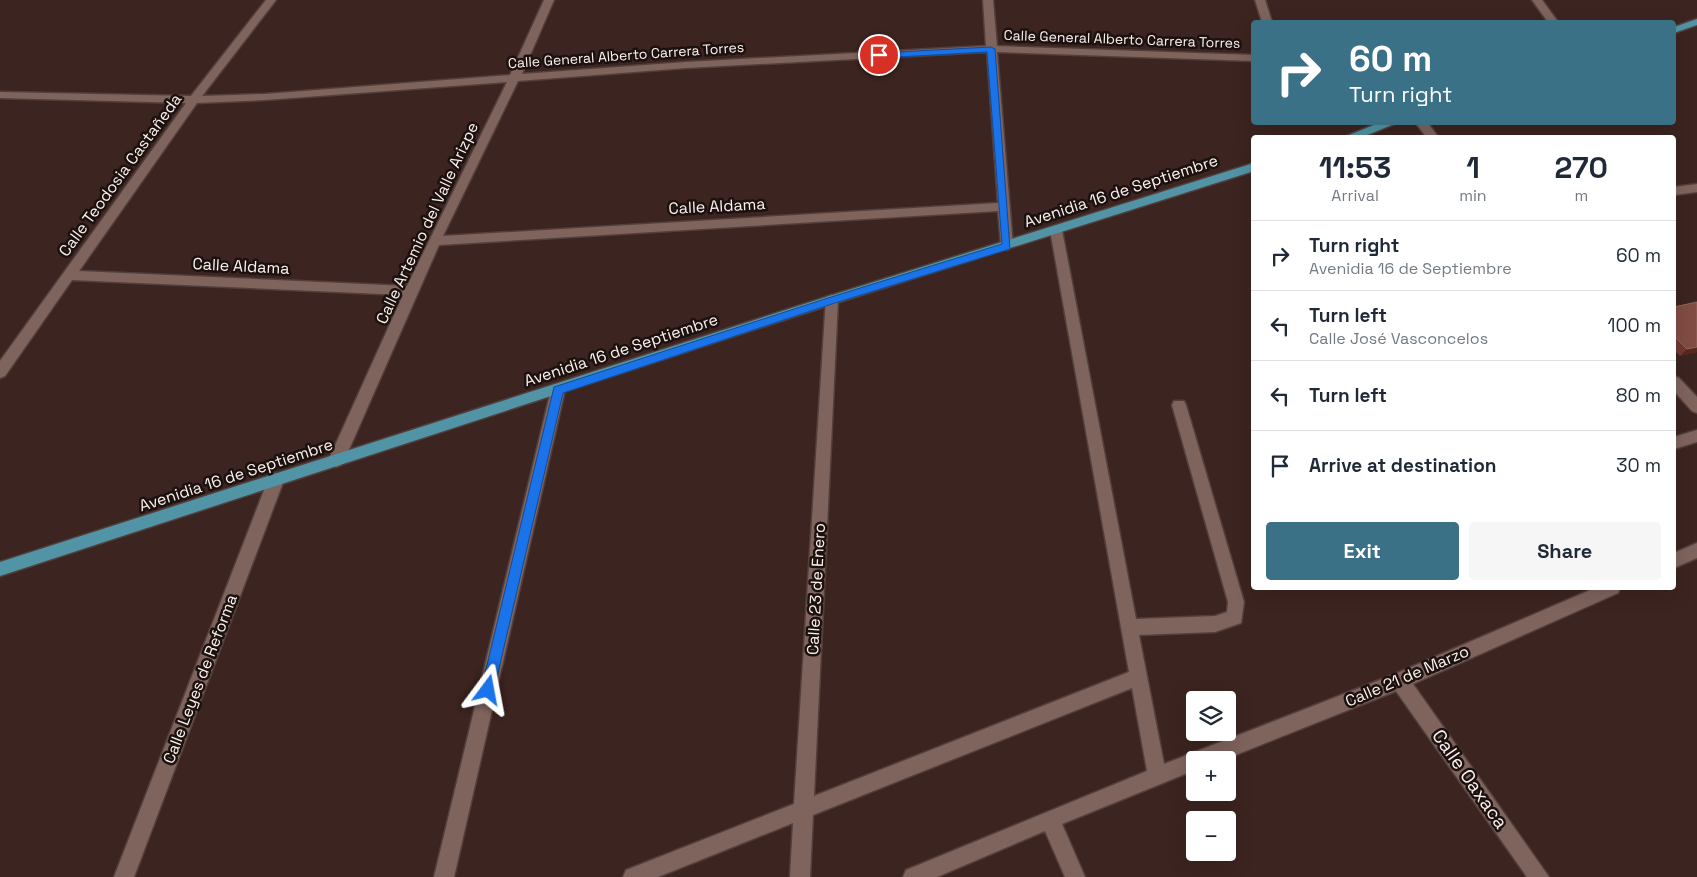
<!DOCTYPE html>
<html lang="en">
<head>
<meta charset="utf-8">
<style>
  body { margin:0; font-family:"Space Grotesk",sans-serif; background:#f6f6f7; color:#1f2937; height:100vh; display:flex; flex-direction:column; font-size:19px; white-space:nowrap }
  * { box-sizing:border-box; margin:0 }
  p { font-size:16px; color:#747a83 }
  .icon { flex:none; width:28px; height:28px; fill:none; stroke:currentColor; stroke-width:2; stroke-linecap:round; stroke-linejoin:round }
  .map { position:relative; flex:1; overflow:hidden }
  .side { position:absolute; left:1251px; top:135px; width:425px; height:455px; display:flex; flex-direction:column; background:#fff; border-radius:5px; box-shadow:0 5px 20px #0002 }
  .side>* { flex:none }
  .hud { position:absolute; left:1251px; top:20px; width:425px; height:105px; border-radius:5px; box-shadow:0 5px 20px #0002; background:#3a7186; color:#fff; overflow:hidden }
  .buttons { position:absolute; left:1186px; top:691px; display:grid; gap:10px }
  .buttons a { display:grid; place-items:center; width:50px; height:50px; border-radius:5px; background:#fff; box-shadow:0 5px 20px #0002; font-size:25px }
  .pin { position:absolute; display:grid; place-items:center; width:42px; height:42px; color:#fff; margin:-21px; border:2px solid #fff; border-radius:50%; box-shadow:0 1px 5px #0007 }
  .me { position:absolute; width:55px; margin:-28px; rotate:13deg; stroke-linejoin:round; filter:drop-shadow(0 0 4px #0008) }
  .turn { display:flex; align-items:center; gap:18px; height:105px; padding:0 15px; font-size:22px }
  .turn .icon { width:65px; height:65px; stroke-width:2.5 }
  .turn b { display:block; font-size:35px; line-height:42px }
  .eta { display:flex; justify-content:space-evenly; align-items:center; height:85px; text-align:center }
  .eta b { font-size:30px; font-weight:600; line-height:35px }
  .button { display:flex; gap:10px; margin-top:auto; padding:10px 15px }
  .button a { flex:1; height:58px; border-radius:5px; background:#3a7186; color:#fff; font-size:20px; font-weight:600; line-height:58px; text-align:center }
  .button a+a { background:#f6f6f7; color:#1f2937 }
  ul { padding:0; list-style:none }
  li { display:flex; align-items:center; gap:15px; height:70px; padding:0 15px; border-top:1px solid #e0e1e3 }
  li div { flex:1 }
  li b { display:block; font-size:19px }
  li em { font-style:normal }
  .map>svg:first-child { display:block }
</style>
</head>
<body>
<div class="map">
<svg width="1697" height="877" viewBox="0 0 1697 877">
  <rect width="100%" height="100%" fill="#3c2420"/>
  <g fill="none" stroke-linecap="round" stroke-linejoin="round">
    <defs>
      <path id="minor" d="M 266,0 L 276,0 L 202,96 L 265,94 L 510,75 L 544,0 L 554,0 L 522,74 L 686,62 L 986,46 L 983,0 L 993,0 L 997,46 L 1254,55 L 1254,61 L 997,52 L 1013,246 L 1007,250 L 1001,246 L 998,211 L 439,245 L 344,461 L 341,465 L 336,467 L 331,465 L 328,461 L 403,295 L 72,280 L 5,376 L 0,378 L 0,361 L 186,103 L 0,98 L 0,92 L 191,96 ZM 987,52 L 998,203 L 443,236 L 518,81 L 686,68 ZM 507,82 L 407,286 L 79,271 L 197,103 L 265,100 Z
        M 1255,0 L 1265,0 L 1272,22 L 1262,22 Z
        M 1532,0 L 1542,0 L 1558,22 L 1548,22 Z
        M 1415,122 L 1427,122 L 1439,138 L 1427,138 Z
        M 1697,184 L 1697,192 L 1674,195 L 1674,187 Z
        M 1056,226 L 1062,230 L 1136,619 L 1215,616 L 1227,612 L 1228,602 L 1172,405 L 1174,401 L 1184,401 L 1186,405 L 1244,602 L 1241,623 L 1215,632 L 1139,635 L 1164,764 L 1395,674 L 1595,588 L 1620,588 L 1618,593 L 1413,684 L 1549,877 L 1527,877 L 1396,691 L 1223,760 L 1195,760 L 1195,770 L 1062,824 L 1085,877 L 1065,877 L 1045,831 L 937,877 L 903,877 L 906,870 L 1147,771 L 1132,688 L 813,815 L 810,877 L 790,877 L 793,823 L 658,877 L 623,877 L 626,870 L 794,804 L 826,297 L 831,295 L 838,300 L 814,796 L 1129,672 L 1050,230 Z
        M 1674,376 L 1679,378 L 1697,397 L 1697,413 L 1692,411 L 1674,391 Z
        M 558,384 L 563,386 L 565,390 L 454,877 L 434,877 L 551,390 L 553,386 Z
        M 1697,430 L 1697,442 L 1674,449 L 1674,437 Z
        M 276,473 L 281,475 L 284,480 L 134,877 L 114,877 L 268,480 L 271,475 Z
        M 1697,543 L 1697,558 L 1674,568 L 1674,553 Z"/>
      <path id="major" d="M 1697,19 L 1697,25 L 1674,33 L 1674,27 Z
        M 1381,122 L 1399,122 L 1360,138 L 1342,138 Z
        M 1254,163 L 1254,171 L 836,303 L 0,576 L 0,562 L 826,297 Z"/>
    </defs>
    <use href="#minor" stroke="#523f3b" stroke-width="3"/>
    <use href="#major" stroke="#523f3b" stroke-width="3"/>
    <use href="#minor" fill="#7f635d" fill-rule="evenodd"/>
    <use href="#major" fill="#5194a6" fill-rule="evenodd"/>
  </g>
  <path fill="#72392e" d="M 1674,307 L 1697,352 L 1680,356 L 1674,350 Z"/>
  <path fill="#562820" d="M 1697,347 L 1697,352 L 1680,356 L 1687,349 Z"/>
  <path fill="#814c43" stroke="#95665e" d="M 1697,302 L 1697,347 L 1687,349 L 1674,336 L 1674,307 Z"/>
  <path fill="#1a73e8" stroke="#114b97" d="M 991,47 L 995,49 L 1010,249 L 835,303 L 563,393 L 494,690 L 492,694 L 488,696 L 483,694 L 481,690 L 554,387 L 828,298 L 1002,244 L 987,52 L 879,58 L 875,55 L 879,53 Z"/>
  <g text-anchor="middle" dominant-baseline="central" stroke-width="5" stroke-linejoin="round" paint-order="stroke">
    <g font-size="14" fill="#fdf0ed" stroke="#1b110f">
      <text transform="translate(1122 39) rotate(2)">Calle General Alberto Carrera Torres</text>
      <text transform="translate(626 55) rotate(-4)">Calle General Alberto Carrera Torres</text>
    </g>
    <g font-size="16" fill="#fdf0ed" stroke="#1b110f">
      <text transform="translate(120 175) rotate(-54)">Calle Teodosia Castañeda</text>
      <text transform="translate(1121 191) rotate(-18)">Avenidia 16 de Septiembre</text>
      <text transform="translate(717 206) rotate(-3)">Calle Aldama</text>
      <text transform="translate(427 223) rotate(-65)">Calle Artemio del Valle Arizpe</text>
      <text transform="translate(241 266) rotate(3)">Calle Aldama</text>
      <text transform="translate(621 350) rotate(-18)">Avenidia 16 de Septiembre</text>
      <text transform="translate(236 475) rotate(-18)">Avenidia 16 de Septiembre</text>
      <text transform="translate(816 589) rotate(-87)">Calle 23 de Enero</text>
      <text transform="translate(1407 676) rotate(-23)">Calle 21 de Marzo</text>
      <text transform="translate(200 679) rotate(-69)">Calle Leyes de Reforma</text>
    </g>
    <g font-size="19" fill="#fdf0ed" stroke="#1b110f">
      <text transform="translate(1470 779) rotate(55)">Calle Oaxaca</text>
    </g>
  </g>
</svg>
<div class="buttons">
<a><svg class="icon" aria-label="layers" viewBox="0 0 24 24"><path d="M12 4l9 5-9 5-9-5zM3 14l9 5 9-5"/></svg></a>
<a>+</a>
<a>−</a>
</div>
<div class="pin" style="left:879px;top:55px;background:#d93025"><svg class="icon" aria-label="arrive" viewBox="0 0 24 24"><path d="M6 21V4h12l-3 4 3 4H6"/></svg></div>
<svg class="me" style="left:488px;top:690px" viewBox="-20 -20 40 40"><path d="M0-17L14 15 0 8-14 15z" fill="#1a73e8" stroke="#fff" stroke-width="4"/></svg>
<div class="hud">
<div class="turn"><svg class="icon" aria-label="right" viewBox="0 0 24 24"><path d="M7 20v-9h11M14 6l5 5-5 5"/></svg><div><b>60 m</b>Turn right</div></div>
</div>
<section class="side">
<div class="eta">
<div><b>11:53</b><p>Arrival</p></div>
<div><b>1</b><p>min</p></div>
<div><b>270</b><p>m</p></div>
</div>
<ul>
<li><svg class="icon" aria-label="right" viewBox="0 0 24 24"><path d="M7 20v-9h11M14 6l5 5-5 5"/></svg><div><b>Turn right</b><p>Avenidia 16 de Septiembre</p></div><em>60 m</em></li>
<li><svg class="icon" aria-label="left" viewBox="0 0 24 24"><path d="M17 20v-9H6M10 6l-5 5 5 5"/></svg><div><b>Turn left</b><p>Calle José Vasconcelos</p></div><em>100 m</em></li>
<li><svg class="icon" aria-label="left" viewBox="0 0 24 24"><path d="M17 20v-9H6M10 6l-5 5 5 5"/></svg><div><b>Turn left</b></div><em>80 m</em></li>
<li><svg class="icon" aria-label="arrive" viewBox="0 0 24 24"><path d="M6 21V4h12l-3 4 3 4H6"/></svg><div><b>Arrive at destination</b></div><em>30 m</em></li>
</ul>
<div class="button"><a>Exit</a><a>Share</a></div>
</section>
</div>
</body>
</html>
